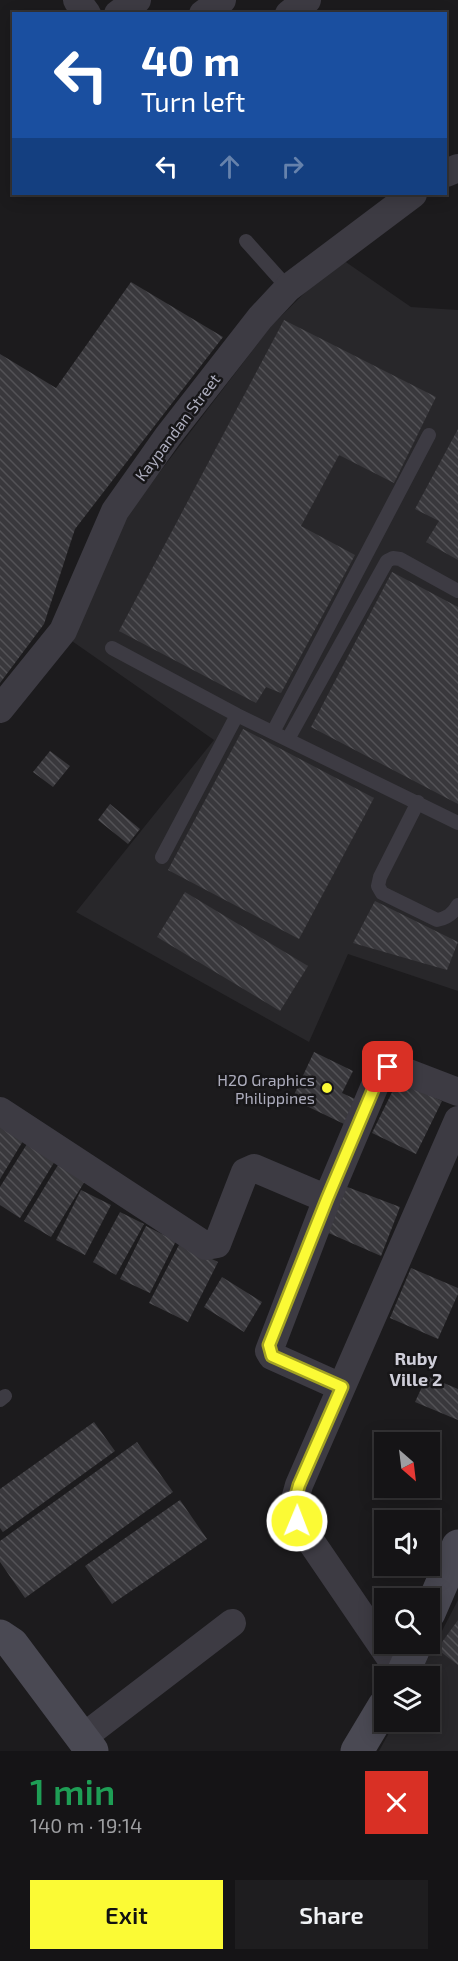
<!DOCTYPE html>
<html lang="en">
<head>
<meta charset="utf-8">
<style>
  body { margin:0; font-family:"Exo 2",sans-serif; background:#1e1d1f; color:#f1f3f6; height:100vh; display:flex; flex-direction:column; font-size:22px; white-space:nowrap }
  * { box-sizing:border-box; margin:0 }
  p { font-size:20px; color:#9d9ea1 }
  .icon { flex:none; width:33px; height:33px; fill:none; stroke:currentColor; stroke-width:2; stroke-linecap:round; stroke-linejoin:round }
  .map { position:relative; height:1751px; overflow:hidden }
  .side { display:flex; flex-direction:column; background:#151416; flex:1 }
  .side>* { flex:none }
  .hud { position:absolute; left:12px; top:12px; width:435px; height:183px; border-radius:0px; box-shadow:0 3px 15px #0003,0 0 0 2px #343335; background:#1a4fa0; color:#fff; overflow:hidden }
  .needle { width:39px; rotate:152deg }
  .fabs { position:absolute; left:374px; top:1432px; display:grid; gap:12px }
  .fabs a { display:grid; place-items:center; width:66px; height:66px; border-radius:0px; background:#151416; box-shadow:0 3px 15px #0003,0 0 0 2px #343335; font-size:30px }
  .pin { position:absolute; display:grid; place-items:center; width:51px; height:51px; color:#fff; margin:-26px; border-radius:12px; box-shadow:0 3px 9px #0006 }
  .me { position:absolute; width:66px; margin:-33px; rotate:1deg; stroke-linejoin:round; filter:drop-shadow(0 0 4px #0008) }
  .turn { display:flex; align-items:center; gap:21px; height:126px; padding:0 30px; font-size:27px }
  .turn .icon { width:78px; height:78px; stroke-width:2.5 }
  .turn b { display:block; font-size:42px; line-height:51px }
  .lanes { display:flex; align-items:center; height:57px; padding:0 30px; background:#0003; justify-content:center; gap:30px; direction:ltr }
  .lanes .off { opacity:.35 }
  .round { display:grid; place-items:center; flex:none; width:63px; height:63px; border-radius:0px; background:#1e1d1f }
  .summary { display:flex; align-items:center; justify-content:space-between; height:102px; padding:0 30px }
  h1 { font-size:36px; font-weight:600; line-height:45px; color:#1e9e55 }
  .cta { display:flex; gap:12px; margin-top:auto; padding:12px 30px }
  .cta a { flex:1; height:69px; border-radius:0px; background:#fbfa35; color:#111; font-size:24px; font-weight:600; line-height:69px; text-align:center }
  .cta a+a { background:#1e1d1f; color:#f1f3f6 }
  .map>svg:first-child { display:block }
</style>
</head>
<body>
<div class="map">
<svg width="458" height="1751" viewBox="0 0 458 1751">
  <defs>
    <pattern id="building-back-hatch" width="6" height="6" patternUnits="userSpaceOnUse" patternTransform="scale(1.5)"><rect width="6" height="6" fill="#39383c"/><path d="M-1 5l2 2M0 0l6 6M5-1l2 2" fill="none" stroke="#535256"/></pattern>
  </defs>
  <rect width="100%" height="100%" fill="#1c1b1d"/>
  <path fill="#28272a" d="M 340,258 L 411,307 L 458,310 L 458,991 L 348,954 L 309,1042 L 76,912 L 214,740 L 69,639 L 121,523 L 271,326 Z
    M 458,1600 L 458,1751 L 379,1751 L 395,1722 L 429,1722 L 429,1677 L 418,1677 Z"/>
  <path fill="url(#building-back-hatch)" d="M 131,282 L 223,337 L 75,529 L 44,624 L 0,683 L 0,354 L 56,388 Z
    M 284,320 L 436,397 L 394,483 L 339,455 L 301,526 L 355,555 L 281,693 L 266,687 L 256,703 L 119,631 Z
    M 458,429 L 458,560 L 426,542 L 439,521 L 415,509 Z
    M 392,572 L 458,607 L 458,804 L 311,727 Z
    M 243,729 L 374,798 L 299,939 L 168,870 Z
    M 50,751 L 70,766 L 53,787 L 33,772 Z
    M 110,804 L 140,829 L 128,844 L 98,820 Z
    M 185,892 L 308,966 L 280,1011 L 157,937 Z
    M 375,901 L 458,942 L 447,970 L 353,943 Z
    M 314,1052 L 353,1071 L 342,1093 L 355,1099 L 344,1124 L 292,1099 Z
    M 398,1080 L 442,1101 L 416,1154 L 372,1133 Z
    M 0,1127 L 23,1141 L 0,1179 Z
    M 27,1144 L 55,1161 L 20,1218 L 0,1205 L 0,1187 Z
    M 58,1165 L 85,1181 L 51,1237 L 24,1221 Z
    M 342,1185 L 400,1207 L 381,1256 L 324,1231 Z
    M 81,1190 L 111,1205 L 85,1255 L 56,1240 Z
    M 120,1212 L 144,1224 L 116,1275 L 93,1262 Z
    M 146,1226 L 176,1241 L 150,1293 L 120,1279 Z
    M 180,1243 L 218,1262 L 188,1322 L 149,1303 Z
    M 411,1268 L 458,1288 L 458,1294 L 438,1339 L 390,1318 Z
    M 222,1277 L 262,1302 L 244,1332 L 204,1307 Z
    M 427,1376 L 458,1389 L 458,1420 L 415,1402 Z
    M 94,1422 L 115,1451 L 3,1532 L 0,1528 L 0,1489 Z
    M 137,1442 L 173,1492 L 25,1598 L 0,1562 L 0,1541 Z
    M 180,1500 L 207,1539 L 112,1604 L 85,1566 Z
    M 458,1620 L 458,1665 L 437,1649 Z"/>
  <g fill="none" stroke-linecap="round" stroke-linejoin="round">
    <path stroke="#3d3b43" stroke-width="14" d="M 246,241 L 288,288
      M 112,648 L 237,715 L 458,823
      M 273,732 L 429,435
      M 288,739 L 387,561 L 393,558 L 400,559 L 458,591
      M 418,802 L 380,877 L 378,886 L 382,893 L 437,920 C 447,918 453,914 458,905
      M 162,857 L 237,715
      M 0,1400 L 5,1396"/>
    <path stroke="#3d3b43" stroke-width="28" d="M 77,0 L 87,14
      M 118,14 L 137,0
      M 203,14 L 222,0
      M 289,14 L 307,0
      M 446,173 L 458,168
      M 0,709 L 63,631 L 115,511 L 168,436 L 260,318 L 288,288 L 413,194
      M 0,1111 L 206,1246 L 217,1244 L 245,1172 L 254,1168 L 327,1199
      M 341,1387 L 272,1356 L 269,1351 L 327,1199 L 381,1071 L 393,1067 L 458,1092
      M 402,1675 L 297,1521 L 294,1503 L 299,1485 L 458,1120
      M 82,1738 L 232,1623"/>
    <path stroke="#4a4953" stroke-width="33" d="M 429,1613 L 458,1546
      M 0,1636 L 12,1644 L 92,1751
      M 401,1677 L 416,1644
      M 357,1751 L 384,1706"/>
  </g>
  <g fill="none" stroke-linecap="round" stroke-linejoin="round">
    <defs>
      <path id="route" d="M 297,1521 L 294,1503 L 299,1485 L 342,1387 L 272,1356 L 269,1345 L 327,1199 L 381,1071 L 388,1067"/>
    </defs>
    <use href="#route" stroke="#a3a222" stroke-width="15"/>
    <use href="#route" stroke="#fbfa35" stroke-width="10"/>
  </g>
  <circle fill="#fbfa35" stroke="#171618" stroke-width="2" cx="327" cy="1088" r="6"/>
  <g text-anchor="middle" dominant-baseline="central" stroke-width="5" stroke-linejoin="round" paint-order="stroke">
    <g font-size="16" fill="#adadbd" stroke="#171618">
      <text transform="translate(177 427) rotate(-53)">Kaypandan Street</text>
    </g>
    <g font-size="16" fill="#adadbd" stroke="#171618" text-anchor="end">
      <text x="315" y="1079">H2O Graphics<tspan x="315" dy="18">Philippines</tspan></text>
    </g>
    <g font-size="18" font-weight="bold" fill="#cfced9" stroke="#171618">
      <text x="416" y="1358">Ruby<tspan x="416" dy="21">Ville 2</tspan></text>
    </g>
  </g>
</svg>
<div class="fabs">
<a><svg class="needle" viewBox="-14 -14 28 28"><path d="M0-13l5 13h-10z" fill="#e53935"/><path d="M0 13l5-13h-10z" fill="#9d9ea1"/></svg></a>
<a><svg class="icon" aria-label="sound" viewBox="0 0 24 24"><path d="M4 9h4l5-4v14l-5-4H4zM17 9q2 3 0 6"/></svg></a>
<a><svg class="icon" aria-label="search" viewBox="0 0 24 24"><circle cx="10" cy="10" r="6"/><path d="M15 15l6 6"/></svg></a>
<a><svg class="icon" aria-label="layers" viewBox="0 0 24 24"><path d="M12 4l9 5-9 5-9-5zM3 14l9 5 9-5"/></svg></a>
</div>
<div class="pin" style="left:388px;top:1067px;background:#d93025"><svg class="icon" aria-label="arrive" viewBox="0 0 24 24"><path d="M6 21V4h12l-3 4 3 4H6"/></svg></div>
<svg class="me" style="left:297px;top:1521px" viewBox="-20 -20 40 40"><circle r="17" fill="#fbfa35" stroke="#fff" stroke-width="3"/><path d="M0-11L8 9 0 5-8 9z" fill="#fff"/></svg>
<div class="hud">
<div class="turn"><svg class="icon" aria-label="left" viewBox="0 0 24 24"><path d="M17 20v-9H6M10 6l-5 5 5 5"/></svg><div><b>40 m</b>Turn left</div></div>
<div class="lanes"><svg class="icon" aria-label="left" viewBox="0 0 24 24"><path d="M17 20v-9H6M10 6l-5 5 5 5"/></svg><svg class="icon off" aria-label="ahead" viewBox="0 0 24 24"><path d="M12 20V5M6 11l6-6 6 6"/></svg><svg class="icon off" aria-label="right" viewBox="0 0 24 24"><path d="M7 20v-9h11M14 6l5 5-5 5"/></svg></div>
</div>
</div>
<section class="side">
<div class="summary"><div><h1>1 min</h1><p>140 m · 19:14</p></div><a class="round" style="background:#d93025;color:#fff"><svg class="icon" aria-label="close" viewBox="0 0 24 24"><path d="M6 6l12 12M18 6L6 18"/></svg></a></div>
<div class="cta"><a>Exit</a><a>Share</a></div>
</section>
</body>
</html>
